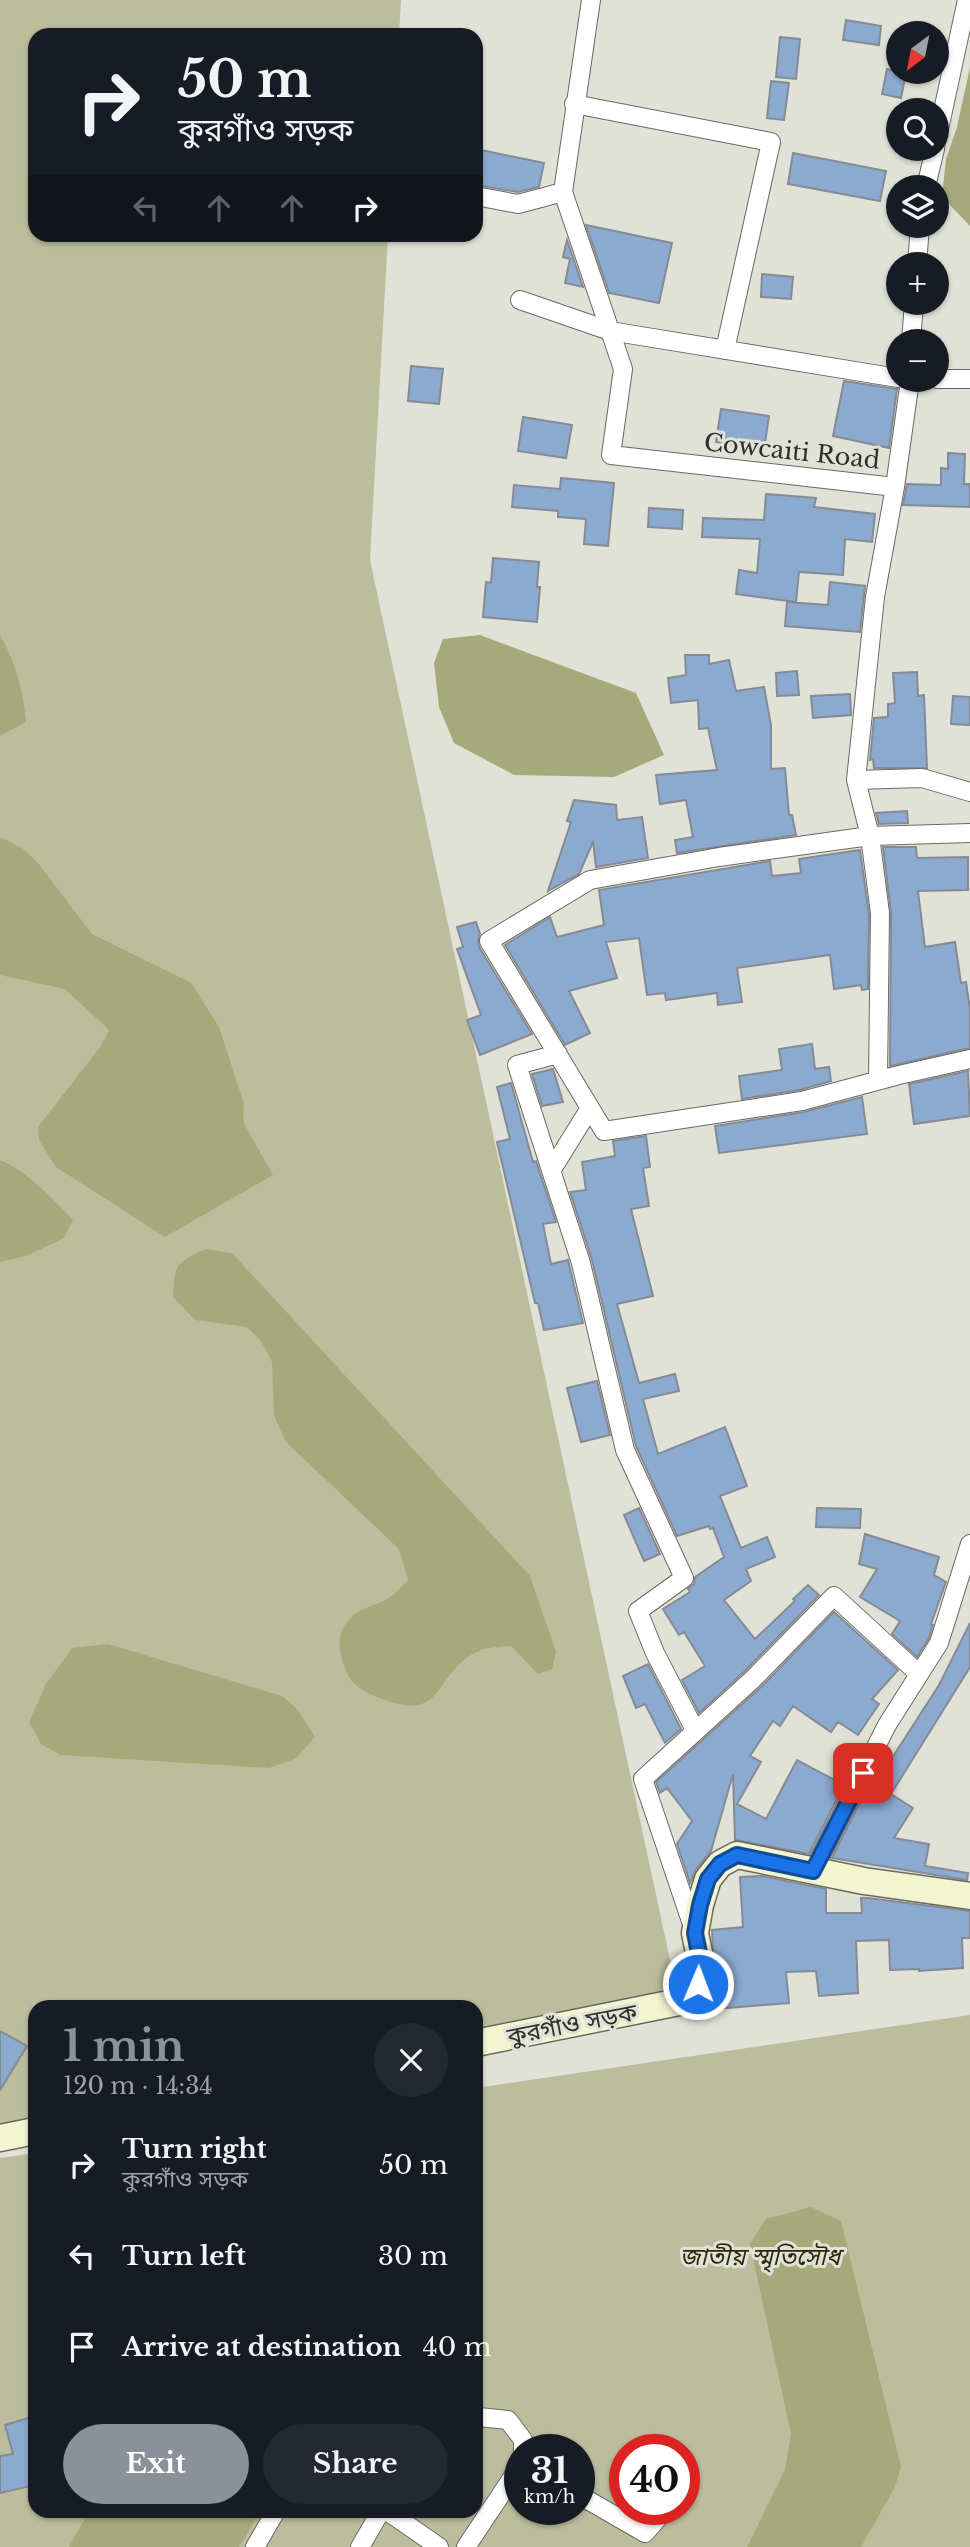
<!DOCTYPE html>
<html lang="en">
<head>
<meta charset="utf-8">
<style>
  body { margin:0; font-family:"Libre Baskerville","Noto Sans Bengali",serif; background:#242831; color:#f1f3f6; height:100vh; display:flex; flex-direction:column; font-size:26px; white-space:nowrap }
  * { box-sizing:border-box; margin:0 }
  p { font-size:23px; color:#9ea1a6 }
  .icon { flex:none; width:38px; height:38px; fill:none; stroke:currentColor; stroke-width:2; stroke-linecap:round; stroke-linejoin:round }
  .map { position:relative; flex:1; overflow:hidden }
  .details { position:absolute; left:28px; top:2000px; width:455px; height:518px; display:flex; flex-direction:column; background:#171b24; border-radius:21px; box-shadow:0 2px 5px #0004 }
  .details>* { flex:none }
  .hud { position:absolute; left:28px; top:28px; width:455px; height:214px; border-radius:21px; box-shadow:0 2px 5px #0004; background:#171b24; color:#f1f3f6; overflow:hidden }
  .needle { width:46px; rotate:212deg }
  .controls { position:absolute; left:886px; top:21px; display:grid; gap:14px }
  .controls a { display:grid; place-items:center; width:63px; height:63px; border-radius:50%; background:#171b24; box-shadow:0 2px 5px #0004; font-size:35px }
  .speed { position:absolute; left:504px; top:2434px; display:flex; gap:14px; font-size:35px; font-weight:700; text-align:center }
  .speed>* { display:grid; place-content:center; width:91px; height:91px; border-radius:50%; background:#171b24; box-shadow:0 2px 5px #0004; line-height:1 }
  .speed small { font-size:18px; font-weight:400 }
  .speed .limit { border:10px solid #d22; background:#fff; color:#111 }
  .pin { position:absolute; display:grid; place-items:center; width:60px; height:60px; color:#fff; margin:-30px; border-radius:14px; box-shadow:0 4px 10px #0006 }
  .me { position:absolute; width:77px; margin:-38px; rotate:1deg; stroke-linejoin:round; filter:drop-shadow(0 0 5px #0008) }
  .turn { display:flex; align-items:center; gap:24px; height:147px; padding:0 35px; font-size:32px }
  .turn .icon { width:91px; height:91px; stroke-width:2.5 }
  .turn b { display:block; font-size:49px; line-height:60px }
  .lanes { display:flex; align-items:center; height:66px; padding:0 35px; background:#0003; justify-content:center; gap:35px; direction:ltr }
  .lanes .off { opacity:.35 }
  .round { display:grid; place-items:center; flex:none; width:74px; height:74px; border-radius:37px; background:#242831 }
  .head { display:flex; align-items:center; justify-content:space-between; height:119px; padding:0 35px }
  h1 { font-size:42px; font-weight:700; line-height:52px; color:#8c9099 }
  .action { display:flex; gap:14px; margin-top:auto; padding:14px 35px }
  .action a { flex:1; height:80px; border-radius:42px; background:#8c9099; color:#fff; font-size:28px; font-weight:700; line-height:80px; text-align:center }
  .action a+a { background:#242831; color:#f1f3f6 }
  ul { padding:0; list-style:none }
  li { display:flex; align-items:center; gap:21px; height:91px; padding:0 35px }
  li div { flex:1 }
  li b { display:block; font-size:26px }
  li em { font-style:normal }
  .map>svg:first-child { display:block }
</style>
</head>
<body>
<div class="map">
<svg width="970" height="2547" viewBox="0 0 970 2547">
  <rect width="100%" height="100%" fill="#e1e2d7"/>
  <path fill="#bbbd9d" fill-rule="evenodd" d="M 0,0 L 401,0 L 399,35 L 35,35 L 35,234 L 388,235 L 370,560 L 679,2002 L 476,2043 L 476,2007 L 35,2007 L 35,2131 L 0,2138 Z
    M 970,2015 L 970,2547 L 0,2547 L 0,2158 L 35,2153 L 35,2511 L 476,2511 L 476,2088 ZM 520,2450 L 579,2450 L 579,2510 L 520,2510 ZM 625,2450 L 684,2450 L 684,2510 L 625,2510 Z"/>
  <path fill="#a6a97a" d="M 970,67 L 970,226 L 948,203 L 943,187 L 946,159 L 957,127 Z
    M 0,635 C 16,663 23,690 26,722 L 0,736 Z
    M 480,635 L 636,693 L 664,755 L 614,777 L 514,775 L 454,743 L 439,707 L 434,663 L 443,639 Z
    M 0,837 L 22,848 L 38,863 L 92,934 L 191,983 L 219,1027 L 244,1104 L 243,1122 L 273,1175 L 165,1237 L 56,1167 L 39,1140 L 38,1127 L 101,1046 L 109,1030 L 65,989 L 0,975 Z
    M 0,1160 C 28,1172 52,1198 73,1220 L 64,1238 L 26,1256 L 0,1262 Z
    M 206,1249 L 232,1253 L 530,1576 L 556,1652 L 552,1669 L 538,1674 L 511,1646 C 502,1647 488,1647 479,1651 C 431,1671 449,1728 375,1696 C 363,1691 352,1685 347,1673 C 338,1651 334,1631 354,1615 C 365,1606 382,1604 393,1595 C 398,1591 403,1585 408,1580 L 399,1549 L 286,1442 L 274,1416 L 272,1362 L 261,1341 L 247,1327 L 195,1320 L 173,1297 C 174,1264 177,1262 206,1249 Z
    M 108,1644 L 282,1696 L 298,1710 L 315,1737 L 295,1759 L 269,1768 L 61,1755 L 41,1744 L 29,1722 L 46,1684 L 72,1648 Z
    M 811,2207 L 841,2221 L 901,2467 L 895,2487 L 861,2547 L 747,2547 L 785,2470 L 791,2434 L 750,2244 L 766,2219 Z
    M 89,2511 L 261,2511 L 239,2547 L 69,2547 Z"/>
  <path fill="#8caacf" stroke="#848b94" stroke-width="2" d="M 846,20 L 881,26 L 879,45 L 843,40 Z
    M 780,37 L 800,39 L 796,79 L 776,77 Z
    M 887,69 L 906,73 L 901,98 L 882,94 Z
    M 771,81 L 789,83 L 784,120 L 767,118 Z
    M 476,149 L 544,163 L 539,187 L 518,192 L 476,185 Z
    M 793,153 L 886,171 L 880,201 L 788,184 Z
    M 586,225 L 672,243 L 659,303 L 609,293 Z
    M 567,240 L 583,287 L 565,283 L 570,259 L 563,257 Z
    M 762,274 L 793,277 L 791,299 L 761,297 Z
    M 411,366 L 443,369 L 439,404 L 408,401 Z
    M 844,381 L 897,389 L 889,448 L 833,436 Z
    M 721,409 L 769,416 L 764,450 L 716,442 Z
    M 523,417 L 572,425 L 566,458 L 518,451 Z
    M 948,453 L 965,454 L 964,484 L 970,484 L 970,507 L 903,505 L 907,484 L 941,485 L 941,468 L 948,469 Z
    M 561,478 L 614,483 L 608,546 L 584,544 L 586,519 L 558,517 L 558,511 L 512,507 L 514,485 L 560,489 Z
    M 766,494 L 816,498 L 814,507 L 875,514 L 872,542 L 845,539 L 843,575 L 799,572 L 796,602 L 736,594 L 739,570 L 757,573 L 760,539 L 702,537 L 703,518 L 764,520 Z
    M 649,508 L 683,510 L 682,529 L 648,527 Z
    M 493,558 L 539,562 L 537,587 L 540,587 L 537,622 L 483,617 L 486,582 L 491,583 Z
    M 830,582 L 865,586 L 860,632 L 785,626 L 787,602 L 828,605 Z
    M 685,655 L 709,655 L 709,664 L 729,660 L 736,691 L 764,687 L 771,725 L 771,769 L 785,768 L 789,815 L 792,815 L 796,835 L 677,853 L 675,840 L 693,837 L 686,800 L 660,804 L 656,775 L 717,770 L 708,728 L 699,729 L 698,700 L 671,703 L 668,678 L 686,675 Z
    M 797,671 L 799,695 L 777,696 L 776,673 Z
    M 917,672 L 918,696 L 924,695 L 927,768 L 874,768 L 873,759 L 870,760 L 874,718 L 888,717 L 888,704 L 895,703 L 893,673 Z
    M 850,694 L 851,715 L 813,718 L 811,696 Z
    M 953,696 L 970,697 L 970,725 L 951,724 Z
    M 574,800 L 616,805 L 617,820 L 642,817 L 648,858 L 596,867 L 593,842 L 579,874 L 548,891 L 571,822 L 567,821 Z
    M 907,811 L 908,823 L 879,824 L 876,813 Z
    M 883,847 L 916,847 L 917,858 L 968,857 L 968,890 L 918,891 L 925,947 L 955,942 L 961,983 L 966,982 L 970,1009 L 970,1048 L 890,1066 L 891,913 Z
    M 860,850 L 869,914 L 868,989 L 862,990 L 861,985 L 834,989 L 830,955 L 737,968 L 742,1002 L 718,1005 L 717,993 L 666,1000 L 665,993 L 647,995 L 639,938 L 606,942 L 617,978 L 569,991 L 590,1033 L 565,1045 L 505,945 L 550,917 L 557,937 L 604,925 L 599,890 L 770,861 L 772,876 L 801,873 L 799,859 Z
    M 476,922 L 480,934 L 478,941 L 479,947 L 532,1034 L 480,1055 L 467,1020 L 481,1015 L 457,949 L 463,947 L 457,927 Z
    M 812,1044 L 815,1069 L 829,1067 L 831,1081 L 800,1090 L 742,1099 L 739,1076 L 782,1070 L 779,1049 Z
    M 553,1069 L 563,1102 L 542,1106 L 532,1074 Z
    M 968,1071 L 970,1116 L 914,1124 L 909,1084 Z
    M 511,1083 L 533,1162 L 536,1161 L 556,1222 L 543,1224 L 551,1264 L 568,1260 L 583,1323 L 544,1330 L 538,1303 L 535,1303 L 497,1142 L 510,1139 L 497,1087 Z
    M 862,1097 L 867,1134 L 719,1153 L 715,1126 L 804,1112 Z
    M 646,1136 L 650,1167 L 643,1168 L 649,1206 L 631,1209 L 653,1296 L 617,1304 L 639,1383 L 675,1374 L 679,1391 L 643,1399 L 658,1454 L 725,1427 L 747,1486 L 720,1496 L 741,1548 L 767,1537 L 775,1557 L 746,1569 L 751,1581 L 724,1600 L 755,1639 L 795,1601 L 793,1599 L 808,1585 L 819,1595 L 745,1671 L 699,1713 L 682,1680 L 705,1666 L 684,1632 L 679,1635 L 663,1609 L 690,1592 L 688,1589 L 694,1584 L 695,1577 L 724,1557 L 713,1528 L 710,1529 L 709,1526 L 677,1536 L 636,1446 L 592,1260 L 570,1192 L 586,1190 L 582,1162 L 615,1156 L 613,1141 Z
    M 597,1381 L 610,1435 L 581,1442 L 567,1388 Z
    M 639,1508 L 660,1554 L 644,1561 L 624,1515 Z
    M 817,1508 L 861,1509 L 860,1528 L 816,1527 Z
    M 865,1534 L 939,1557 L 934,1575 L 946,1582 L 931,1624 L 933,1625 L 929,1638 L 917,1657 L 892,1634 L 900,1621 L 860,1597 L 877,1569 L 859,1564 Z
    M 834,1612 L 898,1670 L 872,1699 L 879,1704 L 858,1735 L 838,1722 L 831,1732 L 793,1706 L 780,1726 L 773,1721 L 750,1756 L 761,1762 L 737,1804 L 766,1819 L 797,1760 L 844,1785 L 809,1854 L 735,1840 L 733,1774 L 711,1851 L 696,1869 L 690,1883 L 677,1844 L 692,1821 L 667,1788 L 660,1793 L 656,1782 L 761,1687 Z
    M 970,1623 L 970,1667 L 891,1794 L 913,1808 L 894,1838 L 929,1844 L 925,1866 L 968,1873 L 967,1880 L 832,1858 L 872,1779 L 888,1755 L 892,1758 L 939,1685 Z
    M 648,1664 L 681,1729 L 665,1743 L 645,1704 L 636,1708 L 623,1676 Z
    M 761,1876 L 826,1889 L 826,1913 L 862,1913 L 861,1898 L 868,1898 L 970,1911 L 970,1938 L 962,1938 L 963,1968 L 919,1971 L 919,1969 L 890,1970 L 889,1940 L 856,1941 L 858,1993 L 819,1996 L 816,1971 L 786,1972 L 789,2003 L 716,2009 L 712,1930 L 743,1927 L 740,1877 Z
    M 0,2031 L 27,2046 L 0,2090 Z
    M 35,2416 L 35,2480 L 29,2481 L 30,2486 L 0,2493 L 0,2456 L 13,2454 L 5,2425 Z"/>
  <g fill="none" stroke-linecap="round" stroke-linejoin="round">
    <defs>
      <path id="street" d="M 574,104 L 771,142 L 725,350
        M 936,143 L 967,0
        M 926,187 L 935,149
        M 563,192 L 623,369 L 611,455 L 895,487 L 875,597 L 856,780 L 870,836 L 880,913 L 878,1080
        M 476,196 L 518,204 L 563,192 L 591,0
        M 917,264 L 920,226
        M 520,300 L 610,331 L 898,378
        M 911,341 L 914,303
        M 936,379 L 970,379
        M 895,487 L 910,380
        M 856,780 L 922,778 L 970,792
        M 970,833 L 870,836 L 719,857 L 590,880 L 489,941 L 604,1131 L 802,1101 L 899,1075 L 970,1059
        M 558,1054 L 517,1065 L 581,1263 L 625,1450 L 684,1578 L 638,1611 L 655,1653 L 695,1730
        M 551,1171 L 590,1108
        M 813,1871 L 887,1725 L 939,1643 L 970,1544
        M 693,1927 L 643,1779 L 753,1679 L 834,1596 L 919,1674
        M 476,2419 L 479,2417 L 508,2420 L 523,2440 L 523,2450
        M 579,2495 L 645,2533 L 665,2510
        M 387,2511 L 439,2547
        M 255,2547 L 276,2511
        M 360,2547 L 381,2511
        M 466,2547 L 520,2466"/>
      <path id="secondary" d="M 476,2043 L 679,2002 L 698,1984 L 699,1953 L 695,1933 L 700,1905 L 708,1879 L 720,1864 L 737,1855 L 864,1881 L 970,1896
        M 0,2138 L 35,2131"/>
    </defs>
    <use href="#street" stroke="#696960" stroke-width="20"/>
    <use href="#secondary" stroke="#696960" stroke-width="29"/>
    <use href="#street" stroke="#fff" stroke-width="18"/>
    <use href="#secondary" stroke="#f3f4d0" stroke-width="26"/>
  </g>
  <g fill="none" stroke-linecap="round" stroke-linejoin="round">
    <defs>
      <path id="route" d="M 698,1984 L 699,1953 L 695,1933 L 700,1905 L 708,1879 L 720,1864 L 737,1855 L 813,1871 L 863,1773"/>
    </defs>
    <use href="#route" stroke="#114b97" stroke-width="18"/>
    <use href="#route" stroke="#1a73e8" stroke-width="12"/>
  </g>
  <g text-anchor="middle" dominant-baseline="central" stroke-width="6" stroke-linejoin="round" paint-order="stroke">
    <g font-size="24" fill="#2f2f2b" stroke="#e1e2d7">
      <text transform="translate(792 451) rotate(6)">Cowcaiti Road</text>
      <text transform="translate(572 2024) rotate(-11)">কুরগাঁও সড়ক</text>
    </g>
    <g font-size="24" font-style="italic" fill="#2a2b05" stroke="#e1e2d7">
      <text x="760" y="2256">জাতীয় স্মৃতিসৌধ</text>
    </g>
  </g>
</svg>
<div class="controls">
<a><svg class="needle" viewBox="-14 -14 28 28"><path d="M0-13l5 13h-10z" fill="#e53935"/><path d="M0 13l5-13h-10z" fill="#9ea1a6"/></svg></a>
<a><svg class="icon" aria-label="search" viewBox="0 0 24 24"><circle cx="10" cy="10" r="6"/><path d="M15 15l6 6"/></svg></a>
<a><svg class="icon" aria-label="layers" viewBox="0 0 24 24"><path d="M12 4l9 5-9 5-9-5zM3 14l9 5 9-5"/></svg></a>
<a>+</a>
<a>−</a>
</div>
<div class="speed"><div>31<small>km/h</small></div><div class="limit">40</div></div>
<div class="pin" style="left:863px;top:1773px;background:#d93025"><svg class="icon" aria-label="arrive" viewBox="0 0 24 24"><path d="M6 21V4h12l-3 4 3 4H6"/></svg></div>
<svg class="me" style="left:698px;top:1984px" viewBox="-20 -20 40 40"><circle r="17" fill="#1a73e8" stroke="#fff" stroke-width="3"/><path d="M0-11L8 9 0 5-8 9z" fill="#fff"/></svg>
<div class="hud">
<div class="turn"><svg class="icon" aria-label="right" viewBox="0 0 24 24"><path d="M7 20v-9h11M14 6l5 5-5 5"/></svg><div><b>50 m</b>কুরগাঁও সড়ক</div></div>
<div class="lanes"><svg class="icon off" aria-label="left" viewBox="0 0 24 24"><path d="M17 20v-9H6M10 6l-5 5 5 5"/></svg><svg class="icon off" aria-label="ahead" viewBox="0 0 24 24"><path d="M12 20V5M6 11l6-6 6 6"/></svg><svg class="icon off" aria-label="ahead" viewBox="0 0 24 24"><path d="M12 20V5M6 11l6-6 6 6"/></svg><svg class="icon" aria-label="right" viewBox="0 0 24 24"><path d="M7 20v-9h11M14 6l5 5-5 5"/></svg></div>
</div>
<section class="details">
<div class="head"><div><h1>1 min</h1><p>120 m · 14:34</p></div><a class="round"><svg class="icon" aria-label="close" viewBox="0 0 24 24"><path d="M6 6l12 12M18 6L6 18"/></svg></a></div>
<ul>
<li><svg class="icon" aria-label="right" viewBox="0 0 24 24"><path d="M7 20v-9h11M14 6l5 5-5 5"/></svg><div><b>Turn right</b><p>কুরগাঁও সড়ক</p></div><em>50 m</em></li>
<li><svg class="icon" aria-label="left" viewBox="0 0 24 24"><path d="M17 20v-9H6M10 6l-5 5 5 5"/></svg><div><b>Turn left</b></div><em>30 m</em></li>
<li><svg class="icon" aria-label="arrive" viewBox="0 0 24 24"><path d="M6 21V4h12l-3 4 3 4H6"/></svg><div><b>Arrive at destination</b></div><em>40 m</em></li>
</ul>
<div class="action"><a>Exit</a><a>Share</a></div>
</section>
</div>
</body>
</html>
